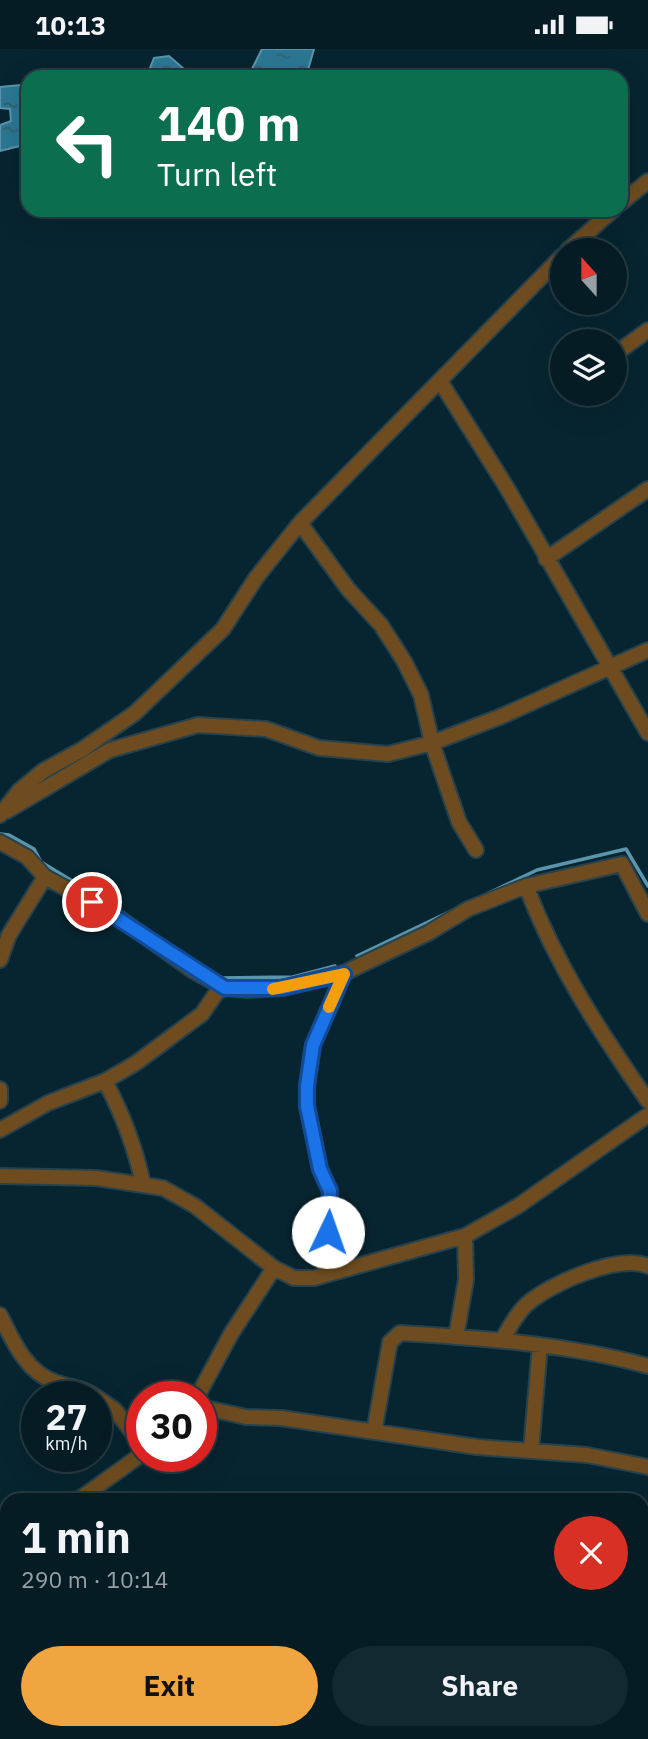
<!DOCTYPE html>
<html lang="en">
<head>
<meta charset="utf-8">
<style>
  body { margin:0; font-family:"IBM Plex Sans",sans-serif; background:#132931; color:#f1f3f6; height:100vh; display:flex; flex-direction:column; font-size:26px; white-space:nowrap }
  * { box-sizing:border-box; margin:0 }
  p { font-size:23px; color:#97a1a6 }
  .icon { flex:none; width:38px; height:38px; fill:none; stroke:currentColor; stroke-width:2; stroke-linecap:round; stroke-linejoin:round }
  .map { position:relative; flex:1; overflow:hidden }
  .details { position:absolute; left:0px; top:1444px; width:649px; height:247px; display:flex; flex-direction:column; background:#051c24; border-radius:21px 21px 0 0; box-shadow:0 7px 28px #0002,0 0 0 2px #263a41 }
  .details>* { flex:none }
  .guide { position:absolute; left:21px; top:21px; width:607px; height:147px; border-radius:21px; box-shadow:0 7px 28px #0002,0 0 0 2px #263a41; background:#0b6e4f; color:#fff; overflow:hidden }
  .needle { width:46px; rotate:339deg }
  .tools { position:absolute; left:550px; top:189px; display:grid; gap:14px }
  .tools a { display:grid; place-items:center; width:77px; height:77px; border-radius:50%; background:#051c24; box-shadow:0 7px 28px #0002,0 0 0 2px #263a41; font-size:35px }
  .speed { position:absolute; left:21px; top:1332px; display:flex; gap:14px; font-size:35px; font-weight:700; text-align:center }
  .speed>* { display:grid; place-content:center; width:91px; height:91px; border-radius:50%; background:#051c24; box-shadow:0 7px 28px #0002,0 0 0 2px #263a41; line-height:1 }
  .speed small { font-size:18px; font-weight:400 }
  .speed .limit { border:10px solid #d22; background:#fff; color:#111 }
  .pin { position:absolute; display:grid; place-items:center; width:60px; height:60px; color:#fff; margin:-30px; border:4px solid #fff; border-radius:50%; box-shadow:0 2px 7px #0007 }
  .me { position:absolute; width:77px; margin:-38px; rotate:3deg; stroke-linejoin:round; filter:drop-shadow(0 0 5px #0008) }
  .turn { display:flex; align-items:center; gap:24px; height:147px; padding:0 21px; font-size:32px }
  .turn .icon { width:91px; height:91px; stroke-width:2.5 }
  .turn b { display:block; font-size:49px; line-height:60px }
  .round { display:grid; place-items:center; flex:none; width:74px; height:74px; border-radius:37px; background:#132931 }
  .headline { display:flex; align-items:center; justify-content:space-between; height:119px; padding:0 21px }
  h1 { font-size:42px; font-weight:700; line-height:52px }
  .cta { display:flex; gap:14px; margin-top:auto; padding:14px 21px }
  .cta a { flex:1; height:80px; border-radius:42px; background:#f1a540; color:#111; font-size:28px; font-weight:700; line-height:80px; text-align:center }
  .cta a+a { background:#132931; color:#f1f3f6 }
  .status { display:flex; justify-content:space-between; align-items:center; height:49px; padding:0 35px; background:#051c24; direction:ltr }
  .status svg { height:19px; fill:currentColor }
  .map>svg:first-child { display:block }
</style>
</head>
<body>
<div class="status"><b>10:13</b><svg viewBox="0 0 49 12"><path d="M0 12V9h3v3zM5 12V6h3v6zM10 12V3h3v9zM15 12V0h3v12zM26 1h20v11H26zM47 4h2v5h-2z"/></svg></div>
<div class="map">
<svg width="648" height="1690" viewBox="0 0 648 1690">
  <defs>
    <pattern id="water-ripples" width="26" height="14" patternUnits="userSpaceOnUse" patternTransform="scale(1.75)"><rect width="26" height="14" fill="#2b7793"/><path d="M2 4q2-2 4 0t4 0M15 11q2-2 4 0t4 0" fill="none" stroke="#335f6f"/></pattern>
  </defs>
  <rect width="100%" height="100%" fill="#072530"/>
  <path fill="url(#water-ripples)" stroke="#5b95ab" stroke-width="2" d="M 262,0 L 314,0 L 306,28 L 242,28 L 249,26 Z
    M 169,7 L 185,21 L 208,21 L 221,28 L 113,28 L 148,24 L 154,9 Z
    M 21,36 L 28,38 L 28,95 L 0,102 L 0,76 L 11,72 L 10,60 L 0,59 L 0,38 Z"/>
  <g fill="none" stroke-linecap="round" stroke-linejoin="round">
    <path stroke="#5b95ab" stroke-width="3.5" d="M 0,785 L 9,786 L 34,800 L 41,813 L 112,856
      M 170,897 L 201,918
      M 357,907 L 537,821 L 626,800 L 648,837
      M 219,929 L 293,928 L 335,917"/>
    <defs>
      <path id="street" d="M 621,154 L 648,132
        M 568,201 L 613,161
        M 614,306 L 648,281
        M 440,332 L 507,439 L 648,684
        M 300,474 L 348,540 L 381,576 L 404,612 L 421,646 L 432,694 L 459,773 L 476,801
        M 546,510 L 648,440
        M 7,762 L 110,701 L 198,676 L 266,680 L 319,699 L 388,705 L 432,694 L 502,667 L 648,601
        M 0,766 L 19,742 L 43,722 L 83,700 L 135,664 L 223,580 L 256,529 L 300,474 L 562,207
        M 0,793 L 27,808 L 45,828 L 115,866 L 192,921 L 225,939 L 247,941 L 282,939 L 344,924 L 428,884 L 468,860 L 526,837 L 622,815 L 648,865
        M 526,837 C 556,916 600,983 648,1052
        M 0,911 L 9,886 L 45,828
        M 105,1032 C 123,1066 135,1097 143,1135
        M 0,1040 L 0,1052
        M 0,1081 L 48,1054 L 105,1032 L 136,1014 L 202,965 L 217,943 L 225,939
        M 0,1127 L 96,1129 L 163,1139 L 195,1157 L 274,1219 L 294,1229 L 314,1229 L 465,1187 L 518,1157 L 648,1066
        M 324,1226 L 330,1142 L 320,1120 L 307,1057 L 307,1037 L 313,996 L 344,924
        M 0,1266 C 13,1292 26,1323 55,1333 C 69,1339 83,1338 96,1348
        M 456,1288 L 466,1231 L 465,1187
        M 502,1291 C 510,1278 516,1265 527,1255 C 551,1234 618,1205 648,1217
        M 96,1348 L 115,1361 L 142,1396
        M 197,1348 L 231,1285 L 274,1219
        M 201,1358 L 246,1368 L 281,1369 L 477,1398 L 587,1406 L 648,1418
        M 374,1383 L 390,1293 L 400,1284 C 483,1289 567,1295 648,1317
        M 531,1402 L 540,1296
        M 78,1451 L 142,1405
        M 0,1495 L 7,1491"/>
    </defs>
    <use href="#street" stroke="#26424c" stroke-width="18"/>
    <use href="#street" stroke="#6e4c20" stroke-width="14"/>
  </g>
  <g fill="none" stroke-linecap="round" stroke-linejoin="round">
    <defs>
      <path id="route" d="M 92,853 L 225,939 L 282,939 L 344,925 L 313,996 L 307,1037 L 307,1057 L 320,1120 L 330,1142 L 328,1183"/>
    </defs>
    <use href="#route" stroke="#114b97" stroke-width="18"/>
    <use href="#route" stroke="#1a73e8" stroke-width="12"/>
    <path stroke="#f59e0b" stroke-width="12" d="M 273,940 L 344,925 L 329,958"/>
  </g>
</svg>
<div class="tools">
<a><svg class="needle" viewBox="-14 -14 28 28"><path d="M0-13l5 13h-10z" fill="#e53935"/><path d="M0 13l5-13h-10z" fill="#97a1a6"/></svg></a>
<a><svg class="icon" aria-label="layers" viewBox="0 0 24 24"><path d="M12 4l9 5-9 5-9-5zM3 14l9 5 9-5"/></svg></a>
</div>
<div class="speed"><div>27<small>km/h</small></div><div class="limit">30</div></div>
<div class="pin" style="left:92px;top:853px;background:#d93025"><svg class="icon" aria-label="arrive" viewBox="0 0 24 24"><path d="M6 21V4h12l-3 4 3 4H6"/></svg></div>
<svg class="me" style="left:328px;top:1183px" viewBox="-20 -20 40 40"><circle r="19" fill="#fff"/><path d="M0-13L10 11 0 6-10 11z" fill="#1a73e8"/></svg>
<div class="guide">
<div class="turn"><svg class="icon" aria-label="left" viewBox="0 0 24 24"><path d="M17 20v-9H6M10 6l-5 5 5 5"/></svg><div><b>140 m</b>Turn left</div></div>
</div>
<section class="details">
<div class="headline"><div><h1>1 min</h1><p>290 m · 10:14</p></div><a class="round" style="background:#d93025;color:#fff"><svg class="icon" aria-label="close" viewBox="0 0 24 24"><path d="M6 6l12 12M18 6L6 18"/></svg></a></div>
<div class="cta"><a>Exit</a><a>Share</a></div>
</section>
</div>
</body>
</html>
